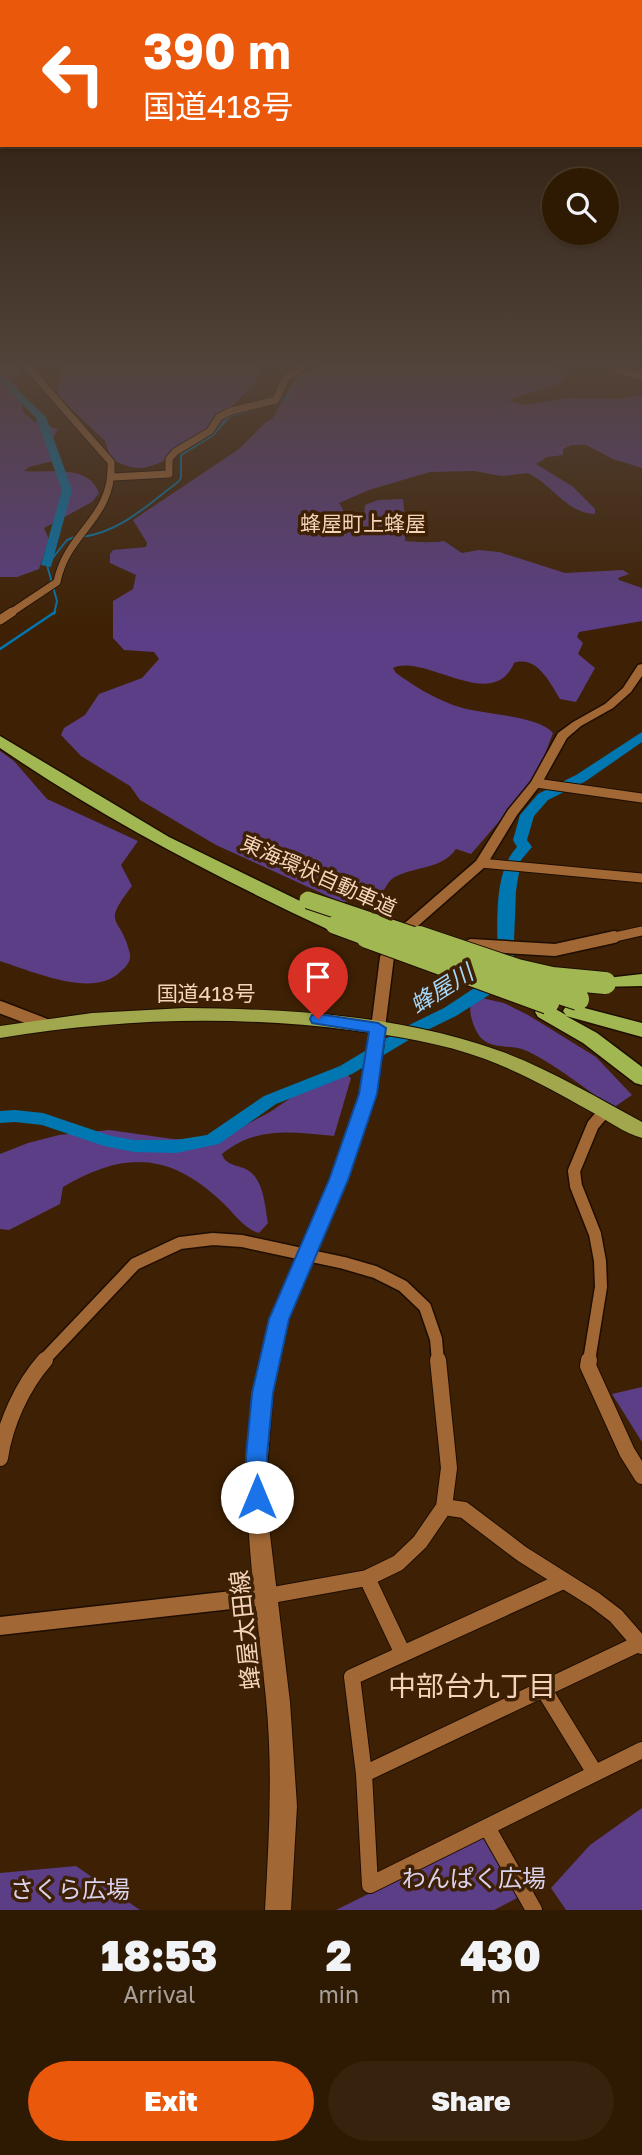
<!DOCTYPE html>
<html lang="en">
<head>
<meta charset="utf-8">
<style>
  body { margin:0; font-family:"Golos Text","Noto Sans JP",sans-serif; background:#36220d; color:#f1f3f6; height:100vh; display:flex; flex-direction:column; font-size:26px; white-space:nowrap }
  * { box-sizing:border-box; margin:0 }
  p { font-size:23px; color:#a7a09a }
  .icon { flex:none; width:38px; height:38px; fill:none; stroke:currentColor; stroke-width:2; stroke-linecap:round; stroke-linejoin:round }
  .map { position:relative; height:1910px; overflow:hidden }
  .drawer { display:flex; flex-direction:column; background:#2e1903; flex:1 }
  .drawer>* { flex:none }
  .guide { position:absolute; left:0px; top:0px; width:642px; height:147px; box-shadow:0 2px 5px #0004,0 0 0 2px #493825; background:#ea580c; color:#fff; overflow:hidden }
  .buttons { position:absolute; left:542px; top:168px; display:grid; gap:14px }
  .buttons a { display:grid; place-items:center; width:77px; height:77px; border-radius:50%; background:#2e1903; box-shadow:0 2px 5px #0004,0 0 0 2px #493825; font-size:35px }
  .pin { position:absolute; display:grid; place-items:center; width:60px; height:60px; color:#fff; margin:-72px -30px; border-radius:50% 50% 50% 0; rotate:-45deg; box-shadow:0 0 7px #0007 }
  .pin .icon { rotate:45deg }
  .me { position:absolute; width:77px; margin:-38px; rotate:0deg; stroke-linejoin:round; filter:drop-shadow(0 0 5px #0008) }
  .turn { display:flex; align-items:center; gap:24px; height:147px; padding:0 28px; font-size:32px }
  .turn .icon { width:91px; height:91px; stroke-width:2.5 }
  .turn b { display:block; font-size:49px; line-height:60px }
  .eta { display:flex; justify-content:space-evenly; align-items:center; height:119px; text-align:center }
  .eta b { font-size:42px; font-weight:800; line-height:49px }
  .button { display:flex; gap:14px; margin-top:auto; padding:14px 28px }
  .button a { flex:1; height:80px; border-radius:42px; background:#ea580c; color:#fff; font-size:28px; font-weight:800; line-height:80px; text-align:center }
  .button a+a { background:#36220d; color:#f1f3f6 }
  .map>svg:first-child { display:block }
</style>
</head>
<body>
<div class="map">
<svg width="642" height="1910" viewBox="0 0 642 1910">
  <rect width="100%" height="100%" fill="#3e2104"/>
  <path fill="#5b3e86" d="M 0,363 L 19,363 L 22,366 L 20,374 L 11,381 L 17,386 L 16,396 L 22,400 L 23,412 L 34,421 L 58,429 L 52,440 L 61,459 L 29,467 L 24,471 C 48,474 88,463 99,493 L 92,502 L 44,528 L 49,539 L 39,569 L 17,577 L 0,577 Z
    M 61,363 L 261,363 L 263,368 L 253,386 L 232,406 L 231,416 C 214,431 164,466 142,468 C 132,469 119,463 111,459 L 105,441 L 58,396 L 58,384 L 63,377 Z
    M 305,363 L 553,363 L 552,367 L 567,374 L 561,383 L 508,400 L 523,405 L 568,398 L 617,399 L 642,395 L 642,468 L 613,459 L 586,445 L 571,445 L 563,449 L 563,455 L 547,457 L 536,464 L 572,486 L 595,509 L 595,514 C 566,513 553,485 528,473 L 501,476 L 474,471 L 430,472 L 369,490 L 339,503 L 349,520 L 364,517 L 365,505 L 378,500 L 403,499 L 405,518 L 419,526 L 405,534 L 405,541 C 414,542 435,543 444,541 L 462,553 L 479,550 L 499,552 L 565,573 L 623,570 L 629,574 L 618,578 L 619,580 L 642,588 L 642,621 L 579,632 L 577,637 L 583,643 L 578,654 L 595,668 L 576,702 L 560,699 C 550,683 537,655 514,663 C 493,714 425,653 393,668 L 396,673 C 414,686 432,697 453,705 C 478,715 537,714 553,733 L 540,767 L 509,810 L 471,854 L 456,849 C 442,869 418,866 397,876 C 385,881 385,894 376,900 L 341,902 L 216,845 L 140,800 L 130,786 L 81,756 L 61,735 L 64,728 L 85,715 L 99,694 L 142,678 L 159,659 L 154,652 L 124,650 L 113,638 L 113,601 L 133,589 L 136,575 L 110,563 L 110,554 L 113,550 L 146,547 L 147,543 L 133,520 L 239,449 L 266,422 L 272,419 L 300,372 L 312,373 L 318,367 L 304,365 Z
    M 0,751 L 14,761 L 47,799 L 138,841 L 121,865 L 132,886 C 100,928 121,914 130,954 C 131,962 126,967 120,972 C 93,999 32,971 0,961 Z
    M 482,998 L 504,1003 L 528,1015 L 596,1057 L 632,1095 L 613,1108 C 585,1089 557,1065 527,1051 C 513,1044 493,1050 481,1038 C 474,1030 468,1012 471,1003 Z
    M 346,1074 L 351,1078 L 334,1136 C 293,1132 255,1126 222,1154 C 226,1167 239,1164 249,1171 C 264,1181 265,1207 268,1223 L 259,1233 C 244,1229 234,1213 223,1203 C 170,1152 124,1151 63,1187 L 60,1204 L 9,1230 L 0,1229 L 0,1154 L 28,1143 L 59,1135 L 109,1130 L 173,1139 L 205,1140 L 227,1135 L 270,1112 L 304,1089 Z
    M 642,1387 L 642,1442 L 612,1394 Z
    M 642,1808 L 642,1910 L 566,1910 L 551,1888 L 590,1845 Z
    M 487,1835 L 521,1896 L 494,1910 L 336,1910 Z
    M 76,1866 L 140,1910 L 0,1910 L 0,1873 Z"/>
  <g fill="none" stroke-linecap="round" stroke-linejoin="round">
    <path stroke="#0077b0" stroke-width="2" d="M 82,537 C 122,531 147,505 178,482 L 181,478 L 181,455 L 212,436 L 230,416 L 286,399 L 303,370 L 314,363
      M 54,614 L 57,601 L 47,565 L 67,540 L 75,537"/>
    <path stroke="#0077b0" stroke-width="2.5" d="M 0,649 L 55,612"/>
    <path fill="#0077b0" fill-rule="evenodd" d="M 0,373 L 46,417 L 72,490 L 51,567 L 41,565 L 62,490 L 36,418 L 0,381 Z
      M 642,732 L 642,742 L 586,781 L 548,800 L 534,816 L 527,840 L 532,847 L 521,860 L 516,891 L 513,966 L 509,977 L 500,988 L 456,1016 L 417,1035 L 352,1074 L 276,1104 L 219,1144 L 176,1153 L 134,1152 L 104,1146 L 42,1125 L 15,1122 L 0,1123 L 0,1111 L 15,1110 L 43,1113 L 111,1136 L 134,1140 L 176,1140 L 207,1135 L 264,1096 L 340,1066 L 405,1027 L 444,1008 L 494,975 L 497,966 C 499,930 491,875 517,847 L 513,840 L 520,815 L 538,794 L 576,775 Z"/>
    <defs>
      <path id="minor-far3" d="M 611,363 L 620,371 L 642,376
        M 113,477 L 169,474 L 169,459 L 175,452 L 210,431 L 219,417 L 231,411 L 276,400 L 285,379 L 307,363
        M 9,614 L 57,582 C 67,531 114,519 111,462 L 24,363"/>
      <path id="minor-far2" d="M 0,620 L 12,612
        M 536,783 L 642,798
        M 481,863 L 642,878
        M 606,939 L 642,931"/>
      <path id="minor-far1" d="M 471,945 L 555,950 L 614,937
        M 0,1007 L 44,1024
        M 43,1361 L 135,1264 L 180,1243 L 213,1239 L 242,1241 L 344,1263 L 375,1272 L 403,1286 L 425,1307 L 436,1339 L 438,1361
        M 589,1361 L 601,1287 L 600,1261 L 595,1234 L 576,1186 L 574,1171 L 593,1125 L 605,1111"/>
      <path id="minor" d="M 589,1360 L 588,1366 L 627,1452 L 642,1476
        M 0,1458 C 5,1424 22,1386 45,1360
        M 444,1507 L 464,1510 L 522,1554 L 595,1600 L 616,1616 L 642,1646
        M 367,1578 L 403,1654
        M 563,1581 L 352,1677 L 364,1774 L 370,1885 L 642,1750
        M 267,1596 L 367,1578 L 398,1563 L 420,1542 L 444,1507 L 449,1468 L 438,1360
        M 544,1690 L 595,1773
        M 364,1774 L 640,1643
        M 487,1827 L 534,1910"/>
      <path id="tertiary" d="M 642,664 L 642,676 L 631,692 L 613,708 L 581,726 L 567,738 L 542,783 L 517,815 L 486,866 L 402,940 L 394,957 L 385,1028 L 383,1031 L 373,1031 L 371,1028 L 380,957 L 391,935 L 476,861 L 508,810 L 531,782 L 558,733 L 573,722 L 605,704 L 623,688 L 638,665 Z
        M 267,1587 L 274,1590 L 277,1596 L 274,1602 L 267,1605 L 0,1635 L 0,1617 Z"/>
      <path id="secondary" d="M 378,1023 L 386,1028 L 377,1095 L 347,1180 L 289,1319 L 273,1393 L 268,1456 L 268,1518 L 290,1702 L 297,1806 L 291,1910 L 265,1910 C 269,1839 273,1770 266,1699 C 256,1597 237,1496 253,1394 C 269,1287 331,1198 359,1096 C 365,1074 366,1050 370,1028 Z"/>
      <path id="trunk" d="M 185,1008 C 290,1009 401,1015 500,1051 C 549,1069 596,1097 642,1122 L 642,1138 C 624,1133 607,1120 590,1111 C 556,1092 522,1073 485,1059 C 442,1043 396,1036 350,1030 C 233,1015 116,1019 0,1038 L 0,1026 L 92,1013 Z"/>
      <path id="motorway" d="M 0,736 L 169,837 L 341,921 L 343,925 L 334,931 L 327,929 C 214,876 104,819 0,748 Z
        M 642,974 L 642,986 L 598,987 L 595,983 L 598,979 Z
        M 573,1005 L 642,1023 L 642,1037 L 566,1016 L 597,1033 L 642,1067 L 642,1085 L 635,1083 L 583,1043 L 538,1017 L 535,1012 L 538,1007 L 552,1007 L 566,1015 L 563,1011 L 566,1006 Z"/>
    </defs>
    <use href="#minor-far3" stroke="#1e0d01" stroke-width="9"/>
    <use href="#minor-far2" stroke="#1e0d01" stroke-width="11"/>
    <use href="#minor-far1" stroke="#1e0d01" stroke-width="15"/>
    <use href="#minor" stroke="#1e0d01" stroke-width="18"/>
    <use href="#tertiary" stroke="#1e0d01" stroke-width="3"/>
    <use href="#secondary" stroke="#1e0d01" stroke-width="2"/>
    <use href="#trunk" stroke="#1e0d01" stroke-width="2"/>
    <use href="#motorway" stroke="#1e0d01" stroke-width="3"/>
    <use href="#minor-far3" stroke="#a16734" stroke-width="7"/>
    <use href="#minor-far2" stroke="#a16734" stroke-width="9"/>
    <use href="#minor-far1" stroke="#a16734" stroke-width="12"/>
    <use href="#minor" stroke="#a16734" stroke-width="16"/>
    <use href="#tertiary" fill="#a16734" fill-rule="evenodd"/>
    <use href="#secondary" fill="#a16734" fill-rule="evenodd"/>
    <use href="#trunk" fill="#a1a74c" fill-rule="evenodd"/>
    <use href="#motorway" fill="#a1b752" fill-rule="evenodd"/>
    <defs>
      <path id="motorway-bridge-far1" d="M 308,900 L 424,939
        M 334,925 L 372,939"/>
      <path id="motorway-bridge" d="M 367,937 L 548,1003
        M 419,937 L 517,970 L 552,978 L 605,983
        M 532,984 L 578,999"/>
    </defs>
    <use href="#motorway-bridge-far1" stroke="#1e0d01" stroke-width="19" stroke-linecap="butt"/>
    <use href="#motorway-bridge" stroke="#1e0d01" stroke-width="24" stroke-linecap="butt"/>
    <use href="#motorway-bridge-far1" stroke="#a1b752" stroke-width="17"/>
    <use href="#motorway-bridge" stroke="#a1b752" stroke-width="22"/>
  </g>
  <linearGradient id="sky" x2="0" y2="1"><stop stop-color="#221202"/><stop offset="0.58" stop-color="#52433a"/><stop offset="1" stop-color="#52433a" stop-opacity="0"/></linearGradient>
  <rect width="642" height="630" fill="url(#sky)"/>
  <path fill="#1a73e8" stroke="#114b97" stroke-width="2" d="M 318,1014 L 378,1023 L 386,1028 L 377,1094 L 348,1180 L 289,1319 L 273,1393 L 267,1456 L 268,1497 L 265,1504 L 257,1507 L 249,1504 L 246,1497 L 246,1456 L 252,1393 L 269,1319 L 329,1180 L 359,1094 L 369,1032 L 312,1023 L 310,1019 L 312,1015 Z"/>
  <g text-anchor="middle" dominant-baseline="central" stroke-width="7" stroke-linejoin="round" paint-order="stroke">
    <g font-size="21" fill="#f5d4bb" stroke="#3e2104">
      <text x="363" y="523">蜂屋町上蜂屋</text>
    </g>
    <g font-size="21" fill="#f5d4bb" stroke="#3e2104">
      <text transform="translate(319 875) rotate(24)">東海環状自動車道</text>
      <text x="206" y="993">国道418号</text>
    </g>
    <g font-size="23" font-style="italic" fill="#a4d8fd" stroke="#3e2104">
      <text transform="translate(441 988) rotate(-32)">蜂屋川</text>
    </g>
    <g font-size="24" fill="#f5d4bb" stroke="#3e2104">
      <text transform="translate(244 1630) rotate(-96)">蜂屋太田線</text>
    </g>
    <g font-size="24" fill="#dbd2ed" stroke="#3e2104">
      <text x="474" y="1877">わんぱく広場</text>
      <text x="70" y="1888">さくら広場</text>
    </g>
    <g font-size="28" fill="#f5d4bb" stroke="#3e2104">
      <text x="472" y="1685">中部台九丁目</text>
    </g>
  </g>
</svg>
<div class="buttons">
<a><svg class="icon" aria-label="search" viewBox="0 0 24 24"><circle cx="10" cy="10" r="6"/><path d="M15 15l6 6"/></svg></a>
</div>
<div class="pin" style="left:318px;top:1019px;background:#d93025"><svg class="icon" aria-label="arrive" viewBox="0 0 24 24"><path d="M6 21V4h12l-3 4 3 4H6"/></svg></div>
<svg class="me" style="left:257px;top:1497px" viewBox="-20 -20 40 40"><circle r="19" fill="#fff"/><path d="M0-13L10 11 0 6-10 11z" fill="#1a73e8"/></svg>
<div class="guide">
<div class="turn"><svg class="icon" aria-label="left" viewBox="0 0 24 24"><path d="M17 20v-9H6M10 6l-5 5 5 5"/></svg><div><b>390 m</b>国道418号</div></div>
</div>
</div>
<section class="drawer">
<div class="eta">
<div><b>18:53</b><p>Arrival</p></div>
<div><b>2</b><p>min</p></div>
<div><b>430</b><p>m</p></div>
</div>
<div class="button"><a>Exit</a><a>Share</a></div>
</section>
</body>
</html>
